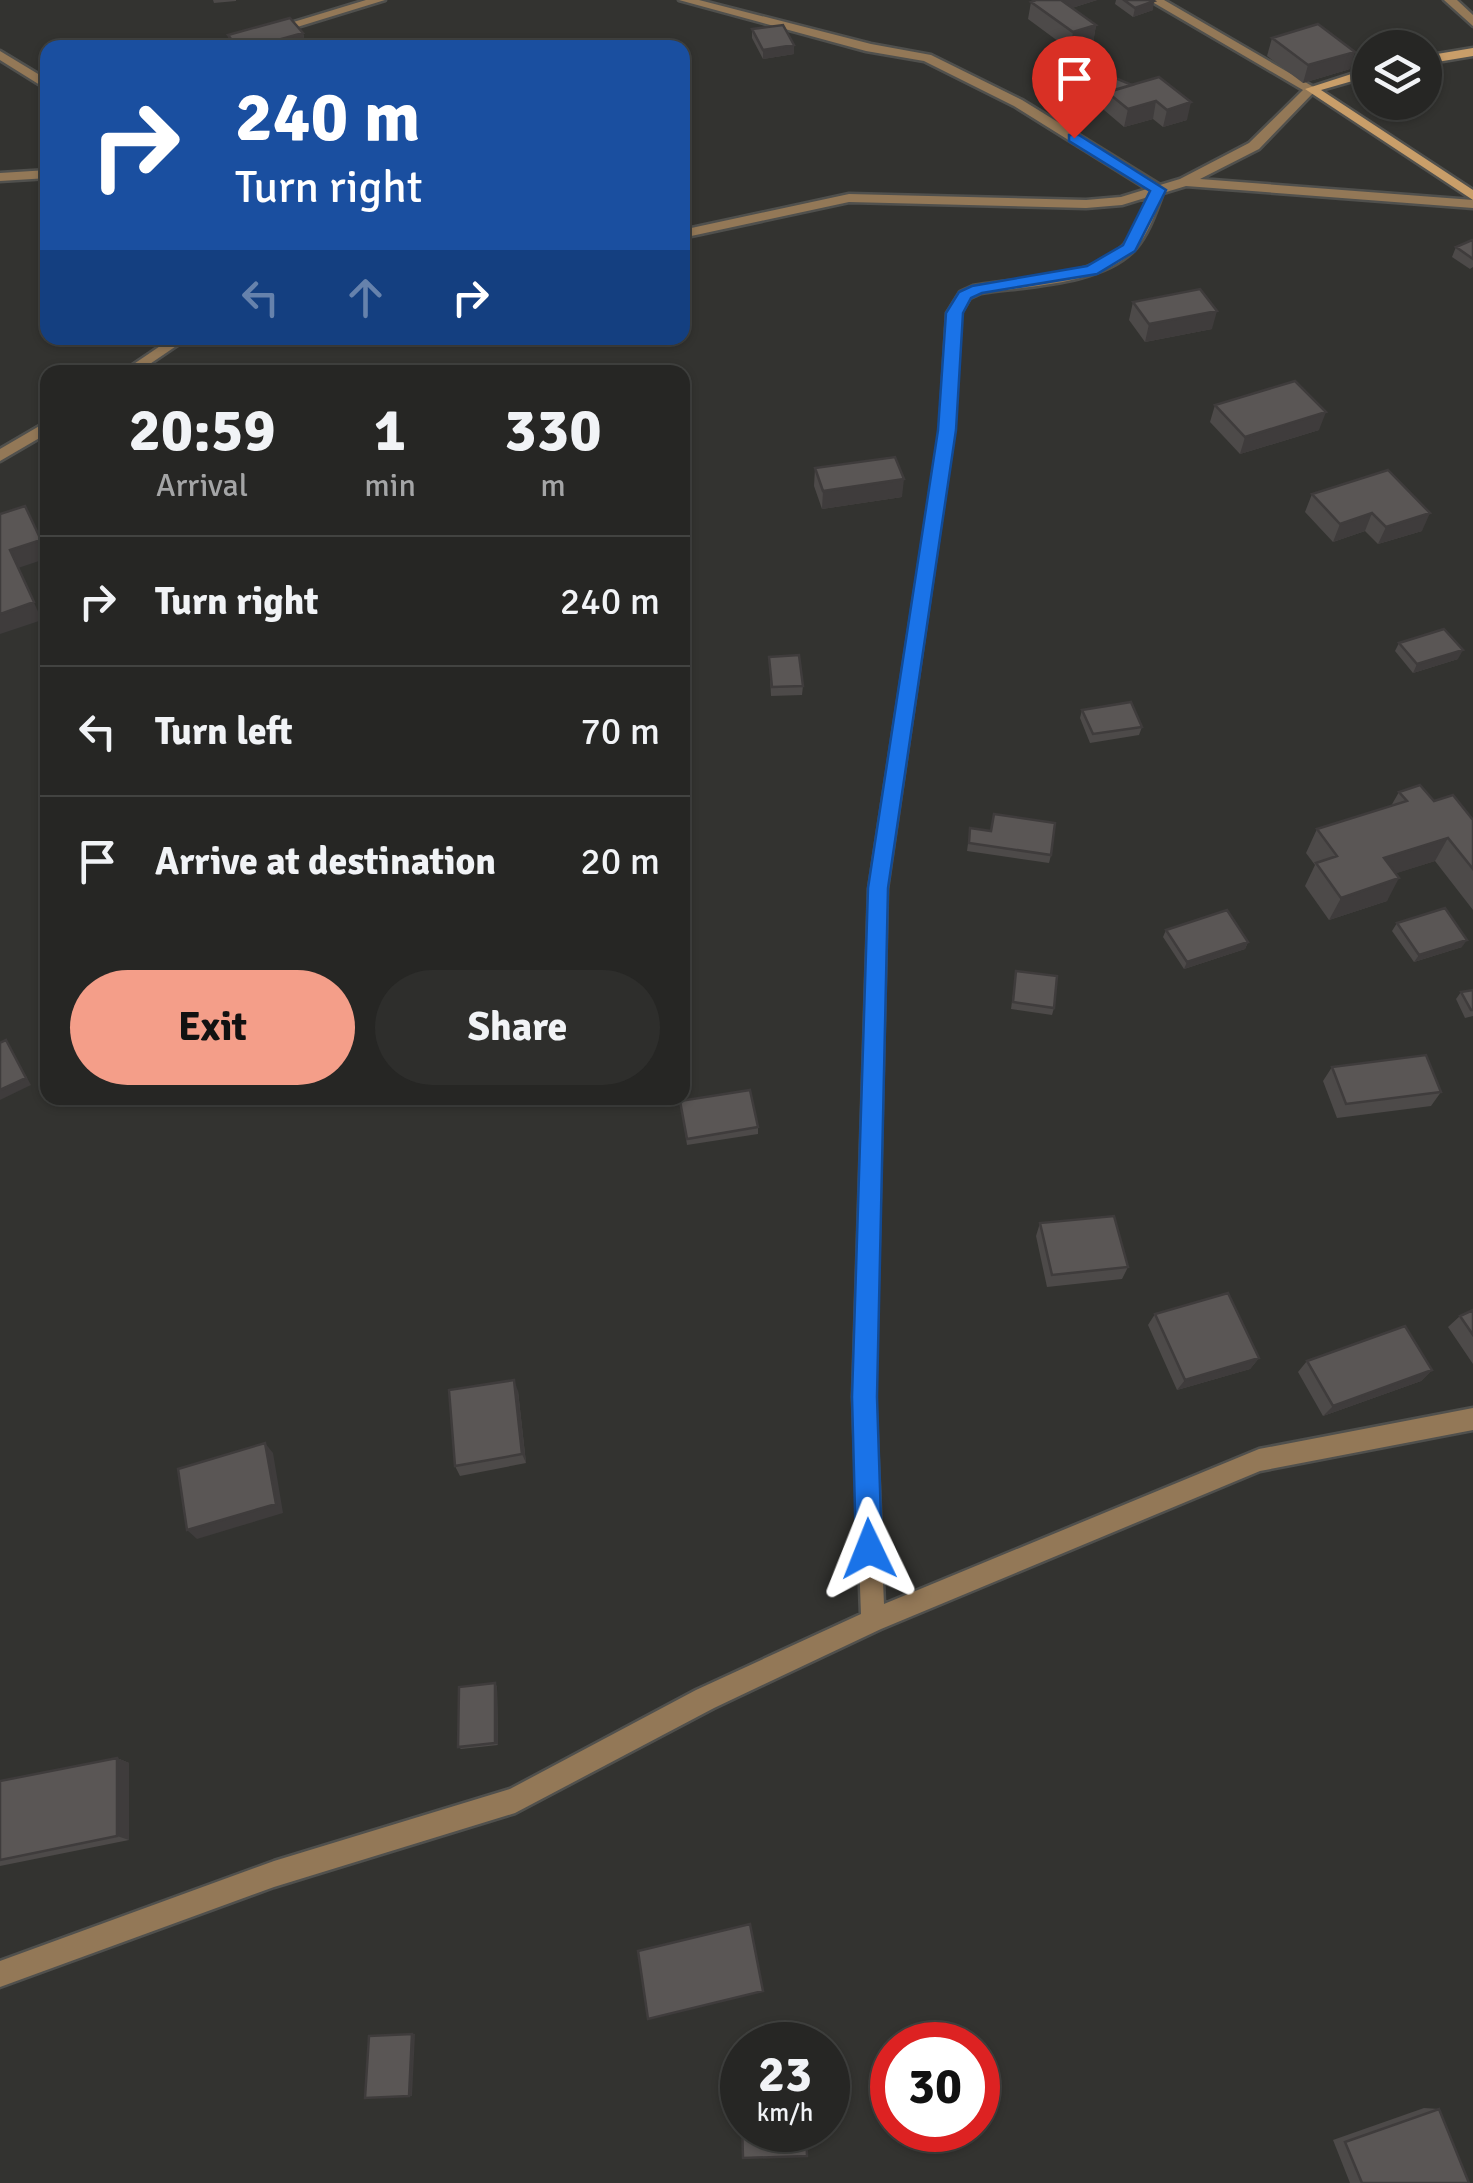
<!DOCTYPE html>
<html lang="en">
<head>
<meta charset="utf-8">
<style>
  body { margin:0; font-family:Signika,sans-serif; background:#2e2e2c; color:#f1f3f6; height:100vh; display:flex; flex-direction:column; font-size:38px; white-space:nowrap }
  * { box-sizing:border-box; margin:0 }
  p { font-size:32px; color:#a4a5a6 }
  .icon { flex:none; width:55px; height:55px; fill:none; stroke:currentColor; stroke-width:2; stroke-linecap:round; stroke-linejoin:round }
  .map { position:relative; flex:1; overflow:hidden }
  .drawer { position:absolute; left:40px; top:365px; width:650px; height:740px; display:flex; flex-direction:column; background:#262624; border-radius:20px; box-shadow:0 2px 8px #0004,0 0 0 2px #424341 }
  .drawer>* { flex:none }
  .top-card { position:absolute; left:40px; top:40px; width:650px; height:305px; border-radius:20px; box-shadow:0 2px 8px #0004,0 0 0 2px #424341; background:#1a4fa0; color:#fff; overflow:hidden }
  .buttons { position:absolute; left:1352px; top:30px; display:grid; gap:20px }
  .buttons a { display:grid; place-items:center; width:90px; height:90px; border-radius:50%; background:#262624; box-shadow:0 2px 8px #0004,0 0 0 2px #424341; font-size:50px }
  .speed { position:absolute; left:720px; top:2022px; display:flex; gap:20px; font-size:50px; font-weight:700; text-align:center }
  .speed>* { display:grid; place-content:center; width:130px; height:130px; border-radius:50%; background:#262624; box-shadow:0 2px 8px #0004,0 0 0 2px #424341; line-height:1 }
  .speed small { font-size:25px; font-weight:400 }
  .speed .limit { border:15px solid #d22; background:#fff; color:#111 }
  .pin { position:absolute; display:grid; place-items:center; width:85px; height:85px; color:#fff; margin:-102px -42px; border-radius:50% 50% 50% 0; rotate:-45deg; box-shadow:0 0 10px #0007 }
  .pin .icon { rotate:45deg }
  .me { position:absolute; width:110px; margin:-55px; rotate:358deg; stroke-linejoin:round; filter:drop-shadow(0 0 8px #0008) }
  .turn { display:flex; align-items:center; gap:35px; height:210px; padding:0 30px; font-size:45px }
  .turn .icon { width:130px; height:130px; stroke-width:2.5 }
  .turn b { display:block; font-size:70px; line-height:85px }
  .lanes { display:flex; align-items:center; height:95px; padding:0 30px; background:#0003; justify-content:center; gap:50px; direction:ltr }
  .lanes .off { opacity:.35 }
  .eta { display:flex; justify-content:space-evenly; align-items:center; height:170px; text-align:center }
  .eta b { font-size:60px; font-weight:700; line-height:70px }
  .action { display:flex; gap:20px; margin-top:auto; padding:20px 30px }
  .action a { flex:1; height:115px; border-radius:60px; background:#f49e89; color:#111; font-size:40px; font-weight:700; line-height:115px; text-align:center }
  .action a+a { background:#2e2e2c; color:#f1f3f6 }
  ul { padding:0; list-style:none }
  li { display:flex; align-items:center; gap:30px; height:130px; padding:0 30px; border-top:2px solid #424341 }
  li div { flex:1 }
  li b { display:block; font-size:38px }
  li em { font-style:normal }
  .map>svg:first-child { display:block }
</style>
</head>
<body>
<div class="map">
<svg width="1473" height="2183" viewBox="0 0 1473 2183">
  <rect width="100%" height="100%" fill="#333330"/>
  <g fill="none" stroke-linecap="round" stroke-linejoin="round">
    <defs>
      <path id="street" d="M 366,0 L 385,0 L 229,48 L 208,48 Z
        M 679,0 L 699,0 L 871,44 L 931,55 L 1022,100 L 1160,185 L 1180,179 L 1249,143 L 1303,90 L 1149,0 L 1164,0 L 1317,89 L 1259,149 L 1200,179 L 1473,200 L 1473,208 L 1186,186 L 1163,193 C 1156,211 1149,233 1136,248 C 1104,285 1026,286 981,293 L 970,298 L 961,313 L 954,430 L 887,889 L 875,1397 L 884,1604 L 1259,1449 L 1473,1408 L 1473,1430 L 1260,1471 L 881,1629 L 714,1708 L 515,1813 L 274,1887 L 0,1987 L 0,1961 L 274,1861 L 510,1789 L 696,1690 L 861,1614 L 853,1397 L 869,889 L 940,430 L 947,313 L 960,292 L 973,286 C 1017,277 1099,280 1128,240 C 1137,228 1142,211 1148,197 L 1122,205 L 1086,208 L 849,202 L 682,238 L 682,230 L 849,194 L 1086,200 L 1121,197 L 1147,189 L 1014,106 L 924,61 L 866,51 Z
        M 1444,0 L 1457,0 L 1473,15 L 1473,26 Z
        M 0,51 L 48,80 L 48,90 L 0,60 Z
        M 48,170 L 48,178 L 0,181 L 0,173 Z
        M 172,338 L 188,338 L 138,372 L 122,372 Z
        M 48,421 L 48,433 L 0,461 L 0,449 Z"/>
      <path id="secondary" d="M 1473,48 L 1473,56 L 1425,64 L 1425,56 Z
        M 1370,68 L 1370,76 L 1321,90 L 1473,190 L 1473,200 L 1305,89 Z"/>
    </defs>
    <use href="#street" stroke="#50504d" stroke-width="5"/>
    <use href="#secondary" stroke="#50504d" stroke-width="5"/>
    <use href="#street" fill="#937857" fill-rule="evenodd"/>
    <use href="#secondary" fill="#c99e69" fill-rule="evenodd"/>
  </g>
  <path fill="#4d4a49" d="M 213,0 L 236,0 L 236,1 L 214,3 Z
    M 1034,0 L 1097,0 L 1072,8 L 1096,25 L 1093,43 L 1070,50 L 1028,19 L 1031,2 Z
    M 1116,0 L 1152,0 L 1153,10 L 1133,17 L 1115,4 Z
    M 752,29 L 794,54 L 763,59 L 752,38 Z
    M 303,33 L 306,48 L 231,48 L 228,35 Z
    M 1272,38 L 1350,69 L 1303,83 L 1267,56 Z
    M 1080,79 L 1132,85 L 1187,120 L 1163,127 L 1153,119 L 1124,127 L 1104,110 L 1106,100 L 1078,88 Z
    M 1473,241 L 1473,267 L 1470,269 L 1452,257 L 1456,247 Z
    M 1133,302 L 1212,329 L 1145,342 L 1129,320 Z
    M 1215,405 L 1319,430 L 1240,454 L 1210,422 Z
    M 815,468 L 902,497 L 822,509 L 814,486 Z
    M 1388,470 L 1422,531 L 1378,544 L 1365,531 L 1333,542 L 1305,512 L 1312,494 Z
    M 1399,643 L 1458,659 L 1413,673 L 1395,651 Z
    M 769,657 L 803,686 L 802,695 L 771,696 Z
    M 1082,710 L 1142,727 L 1139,735 L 1090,743 L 1080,718 Z
    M 1399,792 L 1434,801 L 1473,820 L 1473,910 L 1435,861 L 1396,873 L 1387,901 L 1329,920 L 1305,886 L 1315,865 L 1306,853 L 1317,829 L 1391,806 Z
    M 970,828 L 991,831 L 1051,855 L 1049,863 L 967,851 Z
    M 682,889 L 689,925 L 682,926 Z
    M 1397,923 L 1462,947 L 1414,962 L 1392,931 Z
    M 1166,930 L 1248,942 L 1245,949 L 1184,969 L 1163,937 Z
    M 1016,971 L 1054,1008 L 1052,1015 L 1011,1009 Z
    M 1473,990 L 1473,1016 L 1465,1018 L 1456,999 L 1461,992 Z
    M 1332,1067 L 1441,1092 L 1431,1106 L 1337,1118 L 1323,1081 Z
    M 680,1101 L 758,1127 L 758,1134 L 687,1145 Z
    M 1040,1223 L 1128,1267 L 1122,1279 L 1047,1287 L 1036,1236 Z
    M 1473,1310 L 1473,1364 L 1448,1327 L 1460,1316 Z
    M 1155,1314 L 1259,1358 L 1250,1369 L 1177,1390 L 1148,1325 Z
    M 1307,1361 L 1432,1370 L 1421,1381 L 1323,1416 L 1298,1372 Z
    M 518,1391 L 526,1463 L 460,1476 L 455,1466 Z
    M 495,1683 L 497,1687 L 498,1745 L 461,1749 L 458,1747 Z
    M 117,1758 L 129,1763 L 129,1840 L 0,1866 L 0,1781 Z
    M 1424,2108 L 1439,2109 L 1469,2183 L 1350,2183 L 1333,2140 Z"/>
  <path fill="#3f3c3c" d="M 1056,0 L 1097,0 L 1053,14 Z
    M 1154,1 L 1153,10 L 1133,17 L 1135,8 Z
    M 1096,25 L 1093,43 L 1070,50 L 1073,32 Z
    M 303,33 L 306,48 L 249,48 Z
    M 794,45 L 794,54 L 763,59 L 763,50 Z
    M 1355,52 L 1350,69 L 1303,83 L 1308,65 Z
    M 1156,101 L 1153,119 L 1124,127 L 1128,109 Z
    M 1191,102 L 1187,120 L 1163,127 L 1167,110 Z
    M 1217,311 L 1212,329 L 1145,342 L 1149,324 Z
    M 1326,412 L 1319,430 L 1240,454 L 1245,437 Z
    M 904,479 L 902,497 L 822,509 L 823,491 Z
    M 1372,513 L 1365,531 L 1333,542 L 1340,524 Z
    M 1430,513 L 1422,531 L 1378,544 L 1386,527 Z
    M 41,540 L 48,558 L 18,568 L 42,620 L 0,634 L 0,614 L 10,550 Z
    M 1463,650 L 1458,659 L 1413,673 L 1417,664 Z
    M 1448,838 L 1435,861 L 1372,881 L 1384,858 Z
    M 1399,878 L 1387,901 L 1329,920 L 1341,898 Z
    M 1467,940 L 1462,947 L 1414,962 L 1419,955 Z
    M 1248,942 L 1245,949 L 1184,969 L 1187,962 Z
    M 6,1040 L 31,1085 L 0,1100 L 0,1090 Z
    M 1259,1358 L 1250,1369 L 1177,1390 L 1185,1380 Z
    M 1432,1370 L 1421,1381 L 1323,1416 L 1333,1406 Z
    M 514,1380 L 518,1391 L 526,1463 L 522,1454 Z
    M 265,1443 L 273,1453 L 283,1513 L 197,1539 L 187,1530 Z
    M 495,1683 L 497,1687 L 498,1745 L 495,1743 Z
    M 117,1758 L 129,1763 L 129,1840 L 117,1836 Z
    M 412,2034 L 415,2034 L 412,2096 L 409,2096 Z"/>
  <path fill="#5a5655" stroke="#3f3c3c" stroke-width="2.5" d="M 1036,0 L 1061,0 L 1096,25 L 1073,32 L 1031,2 Z
    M 1124,0 L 1152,0 L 1154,1 L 1135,8 Z
    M 290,18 L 303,33 L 249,48 L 238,48 L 228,35 Z
    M 1318,24 L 1355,52 L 1308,65 L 1272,38 Z
    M 783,25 L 794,45 L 763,50 L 752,29 Z
    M 1094,69 L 1132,85 L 1109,92 L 1080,79 Z
    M 1159,77 L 1191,102 L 1167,110 L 1156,101 L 1128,109 L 1107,92 Z
    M 1472,240 L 1473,241 L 1473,259 L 1456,247 Z
    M 1200,289 L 1217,311 L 1149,324 L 1133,302 Z
    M 1295,381 L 1326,412 L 1245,437 L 1215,405 Z
    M 895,457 L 904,479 L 823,491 L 815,468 Z
    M 1388,470 L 1430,513 L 1386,527 L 1372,513 L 1340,524 L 1312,494 Z
    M 25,506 L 41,540 L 10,550 L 34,602 L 0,614 L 0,514 Z
    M 1444,629 L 1463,650 L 1417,664 L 1399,643 Z
    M 799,655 L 803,686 L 772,687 L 769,657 Z
    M 1131,702 L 1142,727 L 1093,734 L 1082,710 Z
    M 1420,785 L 1434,801 L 1453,795 L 1473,820 L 1473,869 L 1448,838 L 1384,858 L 1399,878 L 1341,898 L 1316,863 L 1337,856 L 1317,829 L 1407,801 L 1399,792 Z
    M 994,814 L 1055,823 L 1051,855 L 969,843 L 970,828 L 991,831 Z
    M 682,889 L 689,917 L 682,918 Z
    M 1445,908 L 1467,940 L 1419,955 L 1397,923 Z
    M 1227,910 L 1248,942 L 1187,962 L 1166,930 Z
    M 1016,971 L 1057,976 L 1054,1008 L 1013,1002 Z
    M 1473,990 L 1473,1010 L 1471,1010 L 1461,992 Z
    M 6,1040 L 26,1078 L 0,1090 L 0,1043 Z
    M 1426,1055 L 1441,1092 L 1346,1104 L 1332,1067 Z
    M 750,1090 L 758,1127 L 687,1139 L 680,1101 Z
    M 1114,1216 L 1128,1267 L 1052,1275 L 1040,1223 Z
    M 1228,1293 L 1259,1358 L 1185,1380 L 1155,1314 Z
    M 1473,1310 L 1473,1335 L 1460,1316 Z
    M 1405,1326 L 1432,1370 L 1333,1406 L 1307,1361 Z
    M 514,1380 L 522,1454 L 455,1466 L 449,1390 Z
    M 265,1443 L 276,1504 L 187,1530 L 178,1469 Z
    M 495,1683 L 495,1743 L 458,1747 L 459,1687 Z
    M 117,1758 L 117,1836 L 0,1860 L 0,1781 Z
    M 750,1924 L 763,1991 L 648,2019 L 638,1951 Z
    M 412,2034 L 409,2096 L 365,2098 L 369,2036 Z
    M 741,2087 L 742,2087 L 742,2130 L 806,2130 L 807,2156 L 743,2158 Z
    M 1439,2109 L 1469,2183 L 1362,2183 L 1345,2142 Z"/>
  <path fill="#1a73e8" stroke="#114b97" stroke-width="2.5" d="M 1069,135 L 1079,135 L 1166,190 L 1135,251 L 1097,274 L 982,293 L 971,298 L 963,313 L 956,430 L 888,888 L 877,1397 L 882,1549 L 878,1558 L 869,1562 L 860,1558 L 856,1549 L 852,1397 L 868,888 L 938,430 L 946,313 L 959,292 L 972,286 L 1087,266 L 1123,245 L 1150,191 L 1069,141 Z"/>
</svg>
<div class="buttons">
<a><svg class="icon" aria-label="layers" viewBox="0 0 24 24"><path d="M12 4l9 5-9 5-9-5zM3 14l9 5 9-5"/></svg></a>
</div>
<div class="speed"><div>23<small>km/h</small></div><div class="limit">30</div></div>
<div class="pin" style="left:1074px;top:138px;background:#d93025"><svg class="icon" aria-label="arrive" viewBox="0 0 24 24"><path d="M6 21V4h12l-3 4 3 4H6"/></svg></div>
<svg class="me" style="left:869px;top:1549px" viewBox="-20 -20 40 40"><path d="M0-17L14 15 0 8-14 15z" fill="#1a73e8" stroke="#fff" stroke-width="4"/></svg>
<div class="top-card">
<div class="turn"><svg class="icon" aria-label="right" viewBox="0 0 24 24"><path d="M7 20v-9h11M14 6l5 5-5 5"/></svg><div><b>240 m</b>Turn right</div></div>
<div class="lanes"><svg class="icon off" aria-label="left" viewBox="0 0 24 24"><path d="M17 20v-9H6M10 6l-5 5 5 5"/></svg><svg class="icon off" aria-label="ahead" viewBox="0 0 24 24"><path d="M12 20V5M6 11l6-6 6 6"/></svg><svg class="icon" aria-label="right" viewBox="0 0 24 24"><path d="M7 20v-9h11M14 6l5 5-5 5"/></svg></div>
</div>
<section class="drawer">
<div class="eta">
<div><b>20:59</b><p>Arrival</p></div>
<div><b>1</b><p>min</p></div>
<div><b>330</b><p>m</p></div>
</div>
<ul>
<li><svg class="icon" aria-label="right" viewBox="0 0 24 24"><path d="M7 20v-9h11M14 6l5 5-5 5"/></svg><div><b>Turn right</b></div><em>240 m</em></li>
<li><svg class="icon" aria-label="left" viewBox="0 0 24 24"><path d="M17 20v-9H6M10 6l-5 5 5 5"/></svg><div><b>Turn left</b></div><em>70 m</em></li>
<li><svg class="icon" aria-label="arrive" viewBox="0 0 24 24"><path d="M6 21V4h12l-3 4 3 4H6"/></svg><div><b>Arrive at destination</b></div><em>20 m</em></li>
</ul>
<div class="action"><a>Exit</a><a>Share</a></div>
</section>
</div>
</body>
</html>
